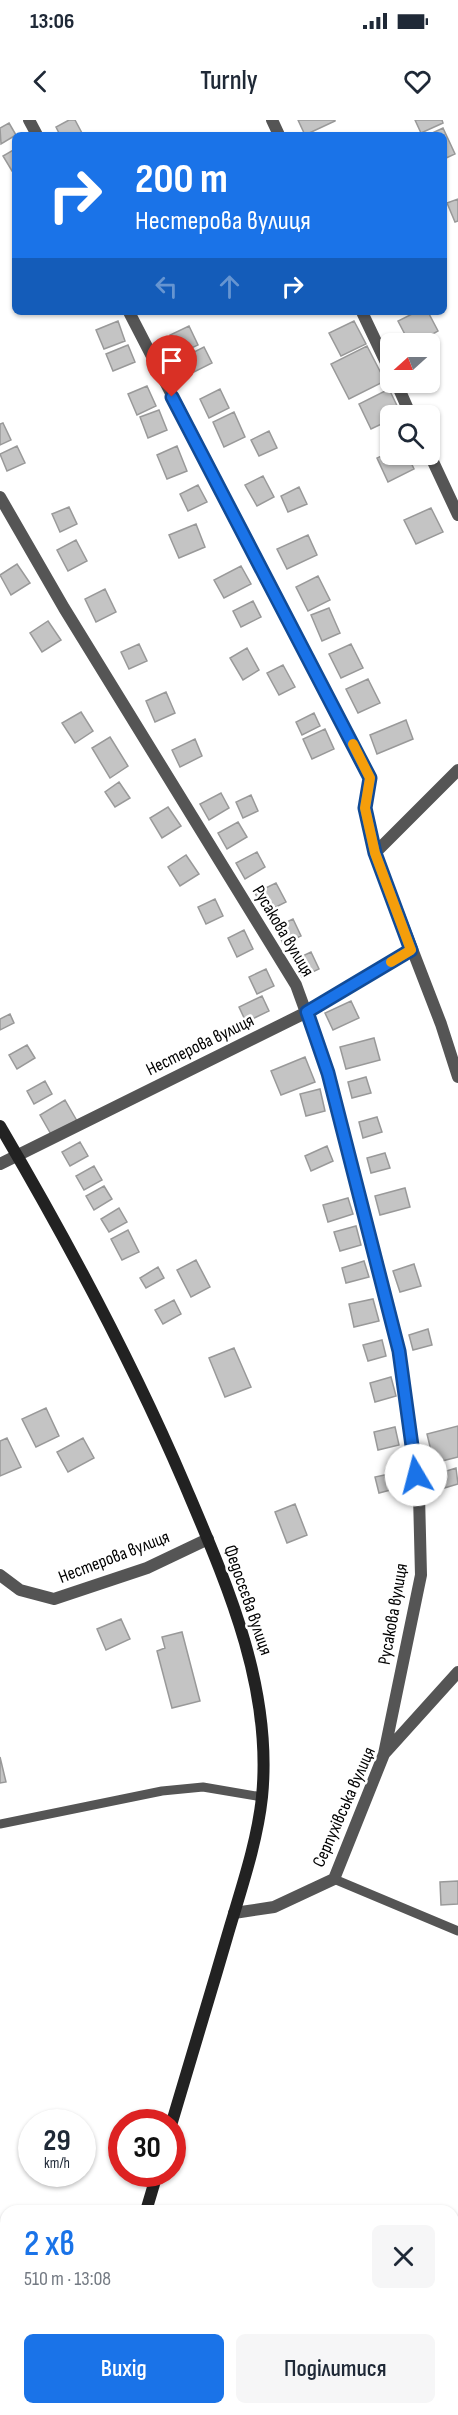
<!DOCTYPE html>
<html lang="uk">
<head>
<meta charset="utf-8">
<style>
  body { margin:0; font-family:"Sofia Sans Condensed",sans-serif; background:#f6f6f7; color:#1f2937; height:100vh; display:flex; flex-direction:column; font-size:22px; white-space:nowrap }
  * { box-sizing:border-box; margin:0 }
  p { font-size:20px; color:#747a83 }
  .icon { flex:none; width:33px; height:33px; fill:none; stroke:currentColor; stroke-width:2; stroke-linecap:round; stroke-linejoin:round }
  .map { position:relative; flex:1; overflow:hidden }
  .details { position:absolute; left:0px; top:2085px; width:459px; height:210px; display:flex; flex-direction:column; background:#fff; border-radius:18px 18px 0 0; box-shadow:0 2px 4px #0004 }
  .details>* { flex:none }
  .hud { position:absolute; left:12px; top:12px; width:435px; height:183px; border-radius:9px; box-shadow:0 2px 4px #0004; background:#1a73e8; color:#fff; overflow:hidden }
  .needle { width:39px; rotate:249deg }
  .controls { position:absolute; left:380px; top:213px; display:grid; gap:12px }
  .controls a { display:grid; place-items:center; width:60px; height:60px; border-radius:9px; background:#fff; box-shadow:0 2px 4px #0004; font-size:30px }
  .speed { position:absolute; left:18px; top:1989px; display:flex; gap:12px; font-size:30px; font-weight:700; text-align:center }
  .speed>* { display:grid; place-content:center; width:78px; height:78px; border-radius:50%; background:#fff; box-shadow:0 2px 4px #0004; line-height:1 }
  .speed small { font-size:15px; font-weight:400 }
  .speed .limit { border:9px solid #d22; background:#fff; color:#111 }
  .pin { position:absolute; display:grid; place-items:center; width:51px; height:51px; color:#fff; margin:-62px -26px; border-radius:50% 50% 50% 0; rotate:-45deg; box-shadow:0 0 6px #0007 }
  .pin .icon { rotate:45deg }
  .me { position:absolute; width:66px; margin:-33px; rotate:352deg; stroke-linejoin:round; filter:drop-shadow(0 0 4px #0008) }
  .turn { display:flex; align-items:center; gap:21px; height:126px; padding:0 24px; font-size:27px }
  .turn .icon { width:78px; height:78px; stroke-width:2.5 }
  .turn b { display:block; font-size:42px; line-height:51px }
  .lanes { display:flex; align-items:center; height:57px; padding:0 24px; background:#0003; justify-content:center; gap:30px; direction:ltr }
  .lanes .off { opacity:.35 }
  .round { display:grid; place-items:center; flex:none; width:63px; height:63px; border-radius:9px; background:#f6f6f7 }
  .head { display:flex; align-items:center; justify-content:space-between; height:102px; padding:0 24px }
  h1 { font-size:36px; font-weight:600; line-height:45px; color:#1a73e8 }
  .cta { display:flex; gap:12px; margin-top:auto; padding:12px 24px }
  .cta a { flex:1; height:69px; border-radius:9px; background:#1a73e8; color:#fff; font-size:24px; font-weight:600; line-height:69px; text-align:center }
  .cta a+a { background:#f6f6f7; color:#1f2937 }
  .status { display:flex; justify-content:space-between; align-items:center; height:42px; padding:0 30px; background:#fff; direction:ltr }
  .status svg { height:16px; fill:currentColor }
  header { display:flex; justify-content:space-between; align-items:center; height:78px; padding:0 24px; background:#fff; font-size:27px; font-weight:600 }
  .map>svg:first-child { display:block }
</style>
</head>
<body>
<div class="status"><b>13:06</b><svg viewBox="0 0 49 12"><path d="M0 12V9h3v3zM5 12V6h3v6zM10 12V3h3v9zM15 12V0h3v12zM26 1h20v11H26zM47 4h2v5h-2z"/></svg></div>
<header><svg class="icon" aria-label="back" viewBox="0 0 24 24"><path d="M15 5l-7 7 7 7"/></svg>Turnly<svg class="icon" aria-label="heart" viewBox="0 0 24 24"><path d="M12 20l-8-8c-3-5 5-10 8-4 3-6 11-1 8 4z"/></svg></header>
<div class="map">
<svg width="458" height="2295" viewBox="0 0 458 2295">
  <rect width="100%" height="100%" fill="#fff"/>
  <path fill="#c4c4c4" stroke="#999" stroke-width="1.5" d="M 69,0 L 75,0 L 83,15 L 60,15 L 56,7 Z
    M 298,0 L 335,0 L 335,1 L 305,15 Z
    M 415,0 L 442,0 L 443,3 L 421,13 Z
    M 9,3 L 16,15 L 1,24 L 0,8 Z
    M 443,8 L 455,34 L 444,39 L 444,15 L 428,15 Z
    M 15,29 L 15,49 L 12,51 L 3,36 Z
    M 458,79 L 458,101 L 455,102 L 447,83 Z
    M 416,192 L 428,192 L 438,211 L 416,224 L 410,224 L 398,201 Z
    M 118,201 L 125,221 L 104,229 L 96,210 Z
    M 354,201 L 366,224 L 341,236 L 329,213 Z
    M 189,206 L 198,225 L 179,234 L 170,215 Z
    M 128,225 L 135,242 L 113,251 L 106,234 Z
    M 367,226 L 385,261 L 349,279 L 331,244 Z
    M 204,227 L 212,243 L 188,255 L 180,239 Z
    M 147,266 L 156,286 L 137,295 L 128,274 Z
    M 220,269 L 229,288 L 209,298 L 200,279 Z
    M 389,269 L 401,294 L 390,296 L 390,300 L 371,309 L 359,284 Z
    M 159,290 L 167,310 L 148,318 L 140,297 Z
    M 234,292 L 245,317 L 224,327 L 213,302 Z
    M 3,303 L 11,320 L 0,325 L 0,304 Z
    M 269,311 L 277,328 L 259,336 L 251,320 Z
    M 17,326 L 25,343 L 7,351 L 0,334 Z
    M 177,326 L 187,351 L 167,359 L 157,335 Z
    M 390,332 L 390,334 L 407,334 L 414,349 L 388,362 L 377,338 Z
    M 263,356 L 274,377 L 257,386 L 245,365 Z
    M 198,365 L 207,382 L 188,391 L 180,374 Z
    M 299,367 L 307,384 L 288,392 L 281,376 Z
    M 69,387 L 77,404 L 60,412 L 52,394 Z
    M 431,388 L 443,412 L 416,424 L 404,400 Z
    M 196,404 L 205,427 L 179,438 L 169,415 Z
    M 308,415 L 317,435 L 287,449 L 277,429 Z
    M 76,420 L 87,441 L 68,451 L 57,430 Z
    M 17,444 L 30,463 L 11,475 L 0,455 Z
    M 241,446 L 251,464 L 224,478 L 214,460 Z
    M 318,456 L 330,480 L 308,491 L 296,467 Z
    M 105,469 L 116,492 L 96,502 L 85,479 Z
    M 253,481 L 261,497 L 241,507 L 233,491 Z
    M 329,488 L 340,513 L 322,521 L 311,495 Z
    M 48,501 L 61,520 L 42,532 L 30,513 Z
    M 139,524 L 147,541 L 129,549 L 121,532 Z
    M 351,524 L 363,548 L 341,558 L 329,534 Z
    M 247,528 L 259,550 L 243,560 L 230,538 Z
    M 283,545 L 295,567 L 279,575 L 267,553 Z
    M 368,559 L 380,583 L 358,593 L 346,569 Z
    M 166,572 L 175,593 L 155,602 L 146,581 Z
    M 81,592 L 93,611 L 75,623 L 62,603 Z
    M 314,593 L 320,606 L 302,615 L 296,602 Z
    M 406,600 L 413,619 L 377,634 L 370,615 Z
    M 325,609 L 334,629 L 312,639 L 303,619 Z
    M 110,617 L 128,646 L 110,658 L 92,628 Z
    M 195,619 L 202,636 L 180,647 L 172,630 Z
    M 119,662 L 130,678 L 115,687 L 105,672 Z
    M 221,673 L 229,688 L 209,700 L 200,684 Z
    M 251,675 L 258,691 L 243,698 L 236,682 Z
    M 168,687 L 181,706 L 162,718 L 150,698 Z
    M 238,702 L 247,717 L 227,729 L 218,713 Z
    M 257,732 L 265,747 L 245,759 L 236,743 Z
    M 186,735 L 199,754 L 180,766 L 168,747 Z
    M 276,763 L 286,782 L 272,789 L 269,783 L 262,787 L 255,773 Z
    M 215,779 L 223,796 L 206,804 L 198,787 Z
    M 293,799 L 301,816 L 283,824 L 276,807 Z
    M 244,810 L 253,829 L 237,837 L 228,818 Z
    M 311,832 L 319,849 L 302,857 L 294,840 Z
    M 266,849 L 274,866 L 257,874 L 249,857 Z
    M 262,876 L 269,891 L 246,902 L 239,887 Z
    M 351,881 L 359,898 L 333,910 L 325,893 Z
    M 10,894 L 14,903 L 0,910 L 0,899 Z
    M 374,918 L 380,940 L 346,949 L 340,927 Z
    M 27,925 L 35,938 L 17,949 L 9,935 Z
    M 305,937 L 315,962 L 281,975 L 271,951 Z
    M 366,957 L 371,973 L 352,978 L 348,962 Z
    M 45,961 L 52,974 L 34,984 L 27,971 Z
    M 320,969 L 325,991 L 306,996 L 300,974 Z
    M 65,980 L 77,1001 L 52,1016 L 40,995 Z
    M 377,997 L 382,1012 L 363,1018 L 359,1002 Z
    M 80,1022 L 88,1036 L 70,1046 L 62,1032 Z
    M 327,1026 L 333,1041 L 311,1051 L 305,1036 Z
    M 385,1033 L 390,1048 L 371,1053 L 367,1038 Z
    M 94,1046 L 102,1060 L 84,1070 L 76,1056 Z
    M 104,1066 L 112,1079 L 94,1090 L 86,1076 Z
    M 405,1068 L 410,1087 L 380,1095 L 375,1076 Z
    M 348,1078 L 353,1094 L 328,1102 L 323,1085 Z
    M 119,1088 L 127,1102 L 109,1112 L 101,1099 Z
    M 356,1106 L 361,1125 L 340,1131 L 334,1112 Z
    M 128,1110 L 139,1132 L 122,1140 L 111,1119 Z
    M 196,1140 L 210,1167 L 191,1177 L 177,1150 Z
    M 364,1141 L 369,1157 L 346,1163 L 342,1148 Z
    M 414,1144 L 421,1166 L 400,1172 L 393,1151 Z
    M 158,1147 L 164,1158 L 146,1168 L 140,1158 Z
    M 373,1179 L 379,1201 L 354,1207 L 349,1184 Z
    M 174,1180 L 181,1194 L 163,1204 L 155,1190 Z
    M 428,1209 L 432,1225 L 413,1230 L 409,1215 Z
    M 382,1220 L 386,1236 L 368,1241 L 363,1225 Z
    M 234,1228 L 251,1267 L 225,1277 L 209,1238 Z
    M 391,1257 L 396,1276 L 375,1282 L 370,1263 Z
    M 46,1288 L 59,1316 L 36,1327 L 22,1299 Z
    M 458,1306 L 458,1337 L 434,1343 L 427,1314 Z
    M 395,1307 L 399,1325 L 378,1330 L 374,1312 Z
    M 7,1318 L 21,1347 L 0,1356 L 0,1321 Z
    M 83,1318 L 94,1338 L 68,1352 L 57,1332 Z
    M 456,1348 L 458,1364 L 441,1369 L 437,1354 Z
    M 394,1353 L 398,1368 L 379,1373 L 375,1357 Z
    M 295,1384 L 307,1415 L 287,1423 L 275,1392 Z
    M 121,1499 L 130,1519 L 106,1530 L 97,1509 Z
    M 182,1512 L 200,1581 L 172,1588 L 157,1531 L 165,1528 L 162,1517 Z
    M 0,1637 L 6,1662 L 0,1663 Z
    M 458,1761 L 458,1784 L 441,1785 L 440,1762 Z"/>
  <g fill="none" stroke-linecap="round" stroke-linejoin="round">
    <path stroke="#555" stroke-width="9" d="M 0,1704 L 162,1671 L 203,1667 L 262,1677
      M 334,1759 L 458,1811
      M 0,2239 L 6,2240"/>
    <path stroke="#555" stroke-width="12" d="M 29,0 L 37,15
      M 272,0 L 279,15
      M 129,192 L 370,658 L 365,688 L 375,733 L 441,904 L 458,957
      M 362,192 L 390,251
      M 396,262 L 411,296
      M 429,333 L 458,395
      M 0,377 L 64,488 L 296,865 L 328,953 L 399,1231 L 419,1375 L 421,1455 L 384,1634
      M 375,733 L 458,650
      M 0,1044 L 307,892 L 411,830
      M 0,1455 L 20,1470 L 54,1479 L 147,1448 L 208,1419
      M 234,1793 L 274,1787 L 334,1759 L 384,1634 L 458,1552
      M 453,2276 L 458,2276
      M 296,2295 L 347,2289"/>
    <path stroke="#222" stroke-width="12" d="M 0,1006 C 68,1122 131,1239 184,1363 C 226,1462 273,1566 262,1677 C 257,1724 240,1772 227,1817 C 209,1879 190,1941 172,2002
      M 146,2091 L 157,2054
      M 86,2295 L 87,2289"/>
  </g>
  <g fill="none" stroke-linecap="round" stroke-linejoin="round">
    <defs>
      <path id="route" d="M 172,277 L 370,658 L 365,688 L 375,733 L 411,830 L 307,892 L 328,953 L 399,1231 L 416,1355"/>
    </defs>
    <use href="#route" stroke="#114b97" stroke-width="15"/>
    <use href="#route" stroke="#1a73e8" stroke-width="10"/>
    <path stroke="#f59e0b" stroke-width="10" d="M 353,624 L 370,658 L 365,688 L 375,733 L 411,830 L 391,842"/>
  </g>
  <g text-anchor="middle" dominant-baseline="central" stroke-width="5" stroke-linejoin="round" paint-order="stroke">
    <g font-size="18" fill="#000" stroke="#fff">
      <text transform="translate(283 811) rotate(59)">Русакова вулиця</text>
      <text transform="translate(200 925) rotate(-26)">Нестерова вулиця</text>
      <text transform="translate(114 1437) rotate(-21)">Нестерова вулиця</text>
      <text transform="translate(248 1480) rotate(71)">Федосєєва вулиця</text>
      <text transform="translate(393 1494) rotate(-80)">Русакова вулиця</text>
      <text transform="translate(344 1687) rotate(-66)">Серпухівська вулиця</text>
    </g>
  </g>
</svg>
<div class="controls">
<a><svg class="needle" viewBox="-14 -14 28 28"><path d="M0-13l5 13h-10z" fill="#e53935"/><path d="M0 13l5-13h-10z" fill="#747a83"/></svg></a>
<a><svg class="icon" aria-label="search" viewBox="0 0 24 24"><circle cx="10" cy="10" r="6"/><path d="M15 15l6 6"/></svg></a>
</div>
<div class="speed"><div>29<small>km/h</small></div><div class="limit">30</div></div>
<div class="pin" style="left:172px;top:277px;background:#d93025"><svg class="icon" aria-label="arrive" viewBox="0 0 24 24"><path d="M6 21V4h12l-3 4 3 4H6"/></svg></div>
<svg class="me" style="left:416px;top:1355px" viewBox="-20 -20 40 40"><circle r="19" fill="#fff"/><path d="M0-13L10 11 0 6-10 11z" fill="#1a73e8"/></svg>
<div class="hud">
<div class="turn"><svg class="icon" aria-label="right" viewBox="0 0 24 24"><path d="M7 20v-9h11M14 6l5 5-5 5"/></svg><div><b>200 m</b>Нестерова вулиця</div></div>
<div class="lanes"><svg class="icon off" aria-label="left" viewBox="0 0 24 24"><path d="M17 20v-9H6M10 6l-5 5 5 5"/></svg><svg class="icon off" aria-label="ahead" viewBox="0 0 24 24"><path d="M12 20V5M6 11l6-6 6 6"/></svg><svg class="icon" aria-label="right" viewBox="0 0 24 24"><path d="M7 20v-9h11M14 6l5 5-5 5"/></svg></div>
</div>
<section class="details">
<div class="head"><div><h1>2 хв</h1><p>510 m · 13:08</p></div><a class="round"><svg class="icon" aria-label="close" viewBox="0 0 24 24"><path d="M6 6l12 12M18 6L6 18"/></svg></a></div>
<div class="cta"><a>Вихід</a><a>Поділитися</a></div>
</section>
</div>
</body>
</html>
